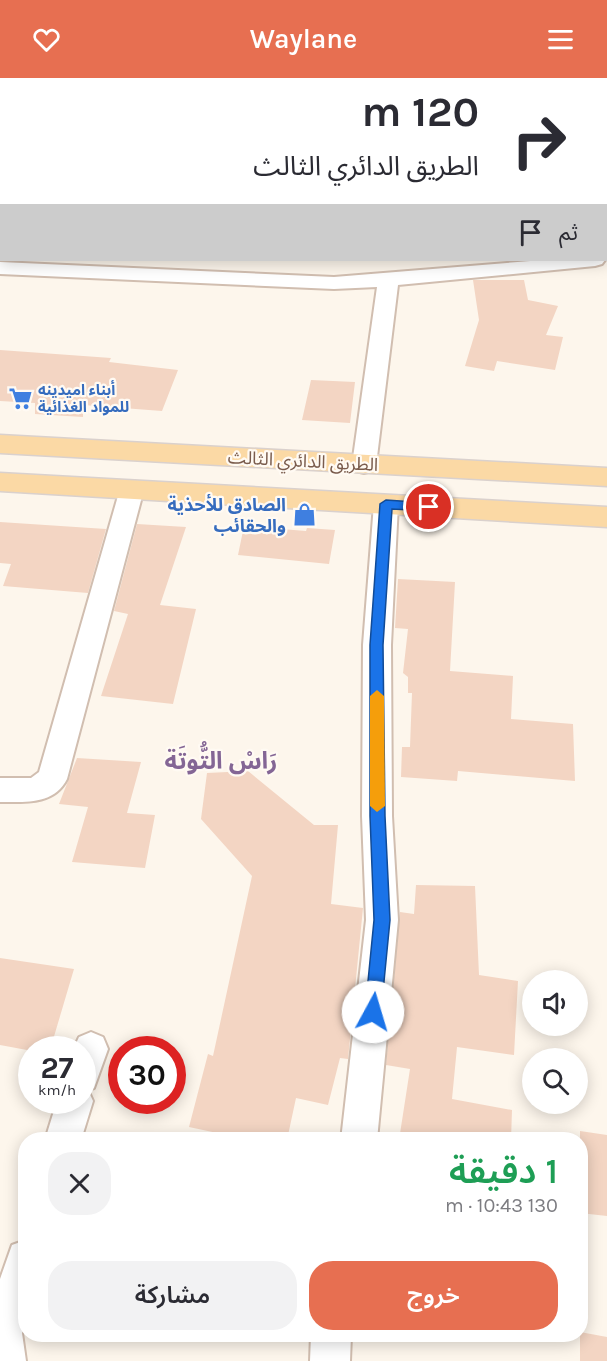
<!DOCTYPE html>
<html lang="ar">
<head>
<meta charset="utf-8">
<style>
  body { margin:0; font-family:Karla,"Noto Sans Arabic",sans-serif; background:#f2f2f3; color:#2b2b33; direction:rtl; height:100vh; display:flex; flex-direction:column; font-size:22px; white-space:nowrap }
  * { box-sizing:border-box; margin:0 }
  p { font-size:20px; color:#7c7c81 }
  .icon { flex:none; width:33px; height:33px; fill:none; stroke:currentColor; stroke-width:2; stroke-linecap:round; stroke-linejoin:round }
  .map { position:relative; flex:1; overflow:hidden; direction:ltr }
  .drawer { position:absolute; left:18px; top:1054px; width:570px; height:210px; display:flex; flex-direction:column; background:#fff; border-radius:24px; box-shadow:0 3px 15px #0003; direction:rtl }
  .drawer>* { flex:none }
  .banner { position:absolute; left:0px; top:0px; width:608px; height:183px; box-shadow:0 3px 15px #0003; direction:rtl; background:#fff; color:#2b2b33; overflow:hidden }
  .tools { position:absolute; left:522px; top:892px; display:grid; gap:12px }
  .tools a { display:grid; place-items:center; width:66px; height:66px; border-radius:50%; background:#fff; box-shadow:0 3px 15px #0003; font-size:30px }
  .speed { position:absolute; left:18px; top:958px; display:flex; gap:12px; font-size:30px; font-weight:700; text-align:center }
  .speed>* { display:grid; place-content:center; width:78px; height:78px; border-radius:50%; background:#fff; box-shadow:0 3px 15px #0003; line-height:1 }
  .speed small { font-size:15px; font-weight:400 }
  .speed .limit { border:9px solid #d22; background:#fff; color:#111 }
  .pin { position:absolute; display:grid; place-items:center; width:51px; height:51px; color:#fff; margin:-26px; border:3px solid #fff; border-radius:50%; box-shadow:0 2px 6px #0007 }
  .me { position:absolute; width:66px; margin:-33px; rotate:6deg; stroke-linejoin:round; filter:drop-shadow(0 0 4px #0008) }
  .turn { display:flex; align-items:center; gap:21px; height:126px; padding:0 30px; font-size:27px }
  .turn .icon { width:78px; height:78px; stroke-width:2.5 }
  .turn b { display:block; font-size:42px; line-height:51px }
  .then { display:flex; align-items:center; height:57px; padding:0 30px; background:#0003; gap:12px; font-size:22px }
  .round { display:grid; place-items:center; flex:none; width:63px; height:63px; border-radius:24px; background:#f2f2f3 }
  .overview { display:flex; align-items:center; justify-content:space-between; height:102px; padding:0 30px }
  h1 { font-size:36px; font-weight:600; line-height:45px; color:#1e9e55 }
  .button { display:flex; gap:12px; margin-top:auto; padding:12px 30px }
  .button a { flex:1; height:69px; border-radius:24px; background:#e76f51; color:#fff; font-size:24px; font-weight:600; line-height:69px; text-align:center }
  .button a+a { background:#f2f2f3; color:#2b2b33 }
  header { display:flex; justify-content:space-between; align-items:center; height:78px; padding:0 30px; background:#e76f51; color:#fff; font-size:27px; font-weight:600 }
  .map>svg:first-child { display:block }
</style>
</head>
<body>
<header><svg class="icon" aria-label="menu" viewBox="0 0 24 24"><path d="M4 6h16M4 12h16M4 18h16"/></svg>Waylane<svg class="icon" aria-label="heart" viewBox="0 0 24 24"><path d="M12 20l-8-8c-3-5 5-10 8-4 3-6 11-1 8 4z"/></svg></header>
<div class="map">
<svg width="607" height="1283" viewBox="0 0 607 1283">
  <rect width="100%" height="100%" fill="#fdf6ec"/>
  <path fill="#f3d5c3" d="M 473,202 L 524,202 L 528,222 L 558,228 L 546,257 L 563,259 L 555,292 L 497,283 L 494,293 L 465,288 L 479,242 Z
    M 0,272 L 111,280 L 109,284 L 178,292 L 162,333 L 83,327 L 83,339 L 35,336 L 35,325 L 0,323 Z
    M 311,302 L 355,304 L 350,345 L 302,342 Z
    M 0,444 L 106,451 L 88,515 L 3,508 L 11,486 L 0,485 Z
    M 137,446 L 186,449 L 160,527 L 196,531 L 173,626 L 101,618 L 128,536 L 114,533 Z
    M 244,448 L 306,453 L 307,450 L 335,452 L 329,486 L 238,477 Z
    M 398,501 L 455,504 L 450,593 L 513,598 L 511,641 L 573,646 L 575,703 L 458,693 L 457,703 L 401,699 L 402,669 L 410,669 L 412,615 L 408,615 L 408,599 L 403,595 L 408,551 L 395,550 Z
    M 77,680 L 141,684 L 127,735 L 155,737 L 145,790 L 72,784 L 88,729 L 59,726 Z
    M 248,693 L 314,747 L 338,747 L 331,826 L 363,830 L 348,981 L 340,980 L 328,1027 L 296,1020 L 287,1062 L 250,1062 L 189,1049 L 208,976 L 213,978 L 252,798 L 201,741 L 207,695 Z
    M 416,807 L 475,808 L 479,897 L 518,903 L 514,977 L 457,969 L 452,1021 L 512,1032 L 511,1062 L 399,1062 L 410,991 L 386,987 L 400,834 L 414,836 Z
    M 0,880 L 74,891 L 50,972 L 27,972 L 0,967 Z
    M 580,1053 L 607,1057 L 607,1138 L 580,1135 Z
    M 580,1254 L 607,1259 L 607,1283 L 580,1283 Z"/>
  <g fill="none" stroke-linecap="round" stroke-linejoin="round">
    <defs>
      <path id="minor" d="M 401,0 L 417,0 L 400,2 Z
        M 606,30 L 607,30 L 607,40 L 606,40 Z
        M 543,182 L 605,182 L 602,186 L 595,188 L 398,207 L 376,387 L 372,393 L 364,395 L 356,393 L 352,387 L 377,209 L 334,211 L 0,196 L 0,184 L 334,199 Z
        M 132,403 L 141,405 L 144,411 L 67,701 C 54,727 25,724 0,724 L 0,700 L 31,700 L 39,694 L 120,411 L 123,405 Z
        M 386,418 L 395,420 L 398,426 L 391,567 L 392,738 L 398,842 L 377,1062 L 341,1062 L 366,842 L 362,738 L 363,567 L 374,426 L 377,420 Z
        M 91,954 L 103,959 L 108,971 L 94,1010 L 88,1012 L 93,1023 L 81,1062 L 45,1062 L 57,1023 L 82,1023 L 82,972 L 73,972 L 79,959 Z
        M 26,1162 L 26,1244 L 22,1255 L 26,1283 L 0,1283 L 0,1201 L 12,1167 Z
        M 311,1257 L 351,1257 L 350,1283 L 310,1283 Z"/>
      <path id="primary" d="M 0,357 L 607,390 L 607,408 L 0,375 Z
        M 0,395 L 607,429 L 607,449 L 0,413 Z"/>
    </defs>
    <use href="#minor" stroke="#d1beb0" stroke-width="4"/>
    <use href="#primary" stroke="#dad1cd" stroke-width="3"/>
    <use href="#minor" fill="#fff" fill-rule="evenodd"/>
    <use href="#primary" fill="#fbd9a5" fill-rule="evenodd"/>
  </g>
  <path fill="#1a73e8" stroke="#114b97" stroke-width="1.5" d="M 386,422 L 429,425 L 435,429 L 429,433 L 392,431 L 383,567 L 385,738 L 390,842 L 381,934 L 379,940 L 373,942 L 367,940 L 365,934 L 374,842 L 370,738 L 370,567 L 380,426 Z"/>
  <path fill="#f59e0b" d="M 377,612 L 384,618 L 385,728 L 377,734 L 370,728 L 370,618 Z"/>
  <defs>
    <symbol id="supermarket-bare" viewBox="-9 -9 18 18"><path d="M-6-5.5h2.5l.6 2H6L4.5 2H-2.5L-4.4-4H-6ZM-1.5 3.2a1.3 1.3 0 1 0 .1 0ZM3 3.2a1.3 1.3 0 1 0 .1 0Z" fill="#3f7fe0" stroke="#fffaf3" stroke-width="2.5" paint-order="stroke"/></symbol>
    <symbol id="shop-bare" viewBox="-9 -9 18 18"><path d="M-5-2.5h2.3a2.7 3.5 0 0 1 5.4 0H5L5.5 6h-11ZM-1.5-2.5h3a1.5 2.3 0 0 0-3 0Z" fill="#3f7fe0" stroke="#fffaf3" stroke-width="2.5" paint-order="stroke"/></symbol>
  </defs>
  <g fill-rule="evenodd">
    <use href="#supermarket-bare" x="4" y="304" width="33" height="33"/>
    <use href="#shop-bare" x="288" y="420" width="33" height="33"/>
  </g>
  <g text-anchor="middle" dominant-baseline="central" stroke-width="4.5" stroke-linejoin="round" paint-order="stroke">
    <g font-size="15" font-weight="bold" fill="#366cbe" stroke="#fffaf3" text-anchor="start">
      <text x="38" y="312">أبناء اميدينه<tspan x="38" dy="17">للمواد الغذائية</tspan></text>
    </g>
    <g font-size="18" fill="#7a5c4d" stroke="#fffaf3">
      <text transform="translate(303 383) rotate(3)">الطريق الدائري الثالث</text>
    </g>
    <g font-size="18" font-weight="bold" fill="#366cbe" stroke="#fffaf3" text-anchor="end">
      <text x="286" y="427">الصادق للأحذية<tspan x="286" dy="21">والحقائب</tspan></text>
    </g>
    <g font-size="24" font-weight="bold" fill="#846695" stroke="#fffaf3">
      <text x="221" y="683">رَاسْ التُّوتَة</text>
    </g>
  </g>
</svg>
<div class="tools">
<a><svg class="icon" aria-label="sound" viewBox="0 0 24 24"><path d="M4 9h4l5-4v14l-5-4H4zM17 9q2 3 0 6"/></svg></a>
<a><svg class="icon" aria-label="search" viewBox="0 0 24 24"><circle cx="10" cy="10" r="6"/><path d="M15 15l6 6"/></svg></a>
</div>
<div class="speed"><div>27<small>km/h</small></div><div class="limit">30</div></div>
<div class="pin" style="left:429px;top:429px;background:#d93025"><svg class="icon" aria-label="arrive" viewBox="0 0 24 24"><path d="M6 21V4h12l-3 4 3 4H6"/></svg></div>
<svg class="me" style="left:373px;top:934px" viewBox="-20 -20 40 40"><circle r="19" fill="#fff"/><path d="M0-13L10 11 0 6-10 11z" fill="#1a73e8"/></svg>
<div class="banner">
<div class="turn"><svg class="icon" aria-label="right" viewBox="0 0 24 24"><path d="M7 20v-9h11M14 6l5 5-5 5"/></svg><div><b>120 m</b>الطريق الدائري الثالث</div></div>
<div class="then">ثم<svg class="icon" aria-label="arrive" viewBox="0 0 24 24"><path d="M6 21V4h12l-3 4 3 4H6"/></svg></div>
</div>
<section class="drawer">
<div class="overview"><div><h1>1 دقيقة</h1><p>130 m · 10:43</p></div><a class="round"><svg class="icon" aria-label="close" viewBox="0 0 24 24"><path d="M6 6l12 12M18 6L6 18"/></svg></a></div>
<div class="button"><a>خروج</a><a>مشاركة</a></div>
</section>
</div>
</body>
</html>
